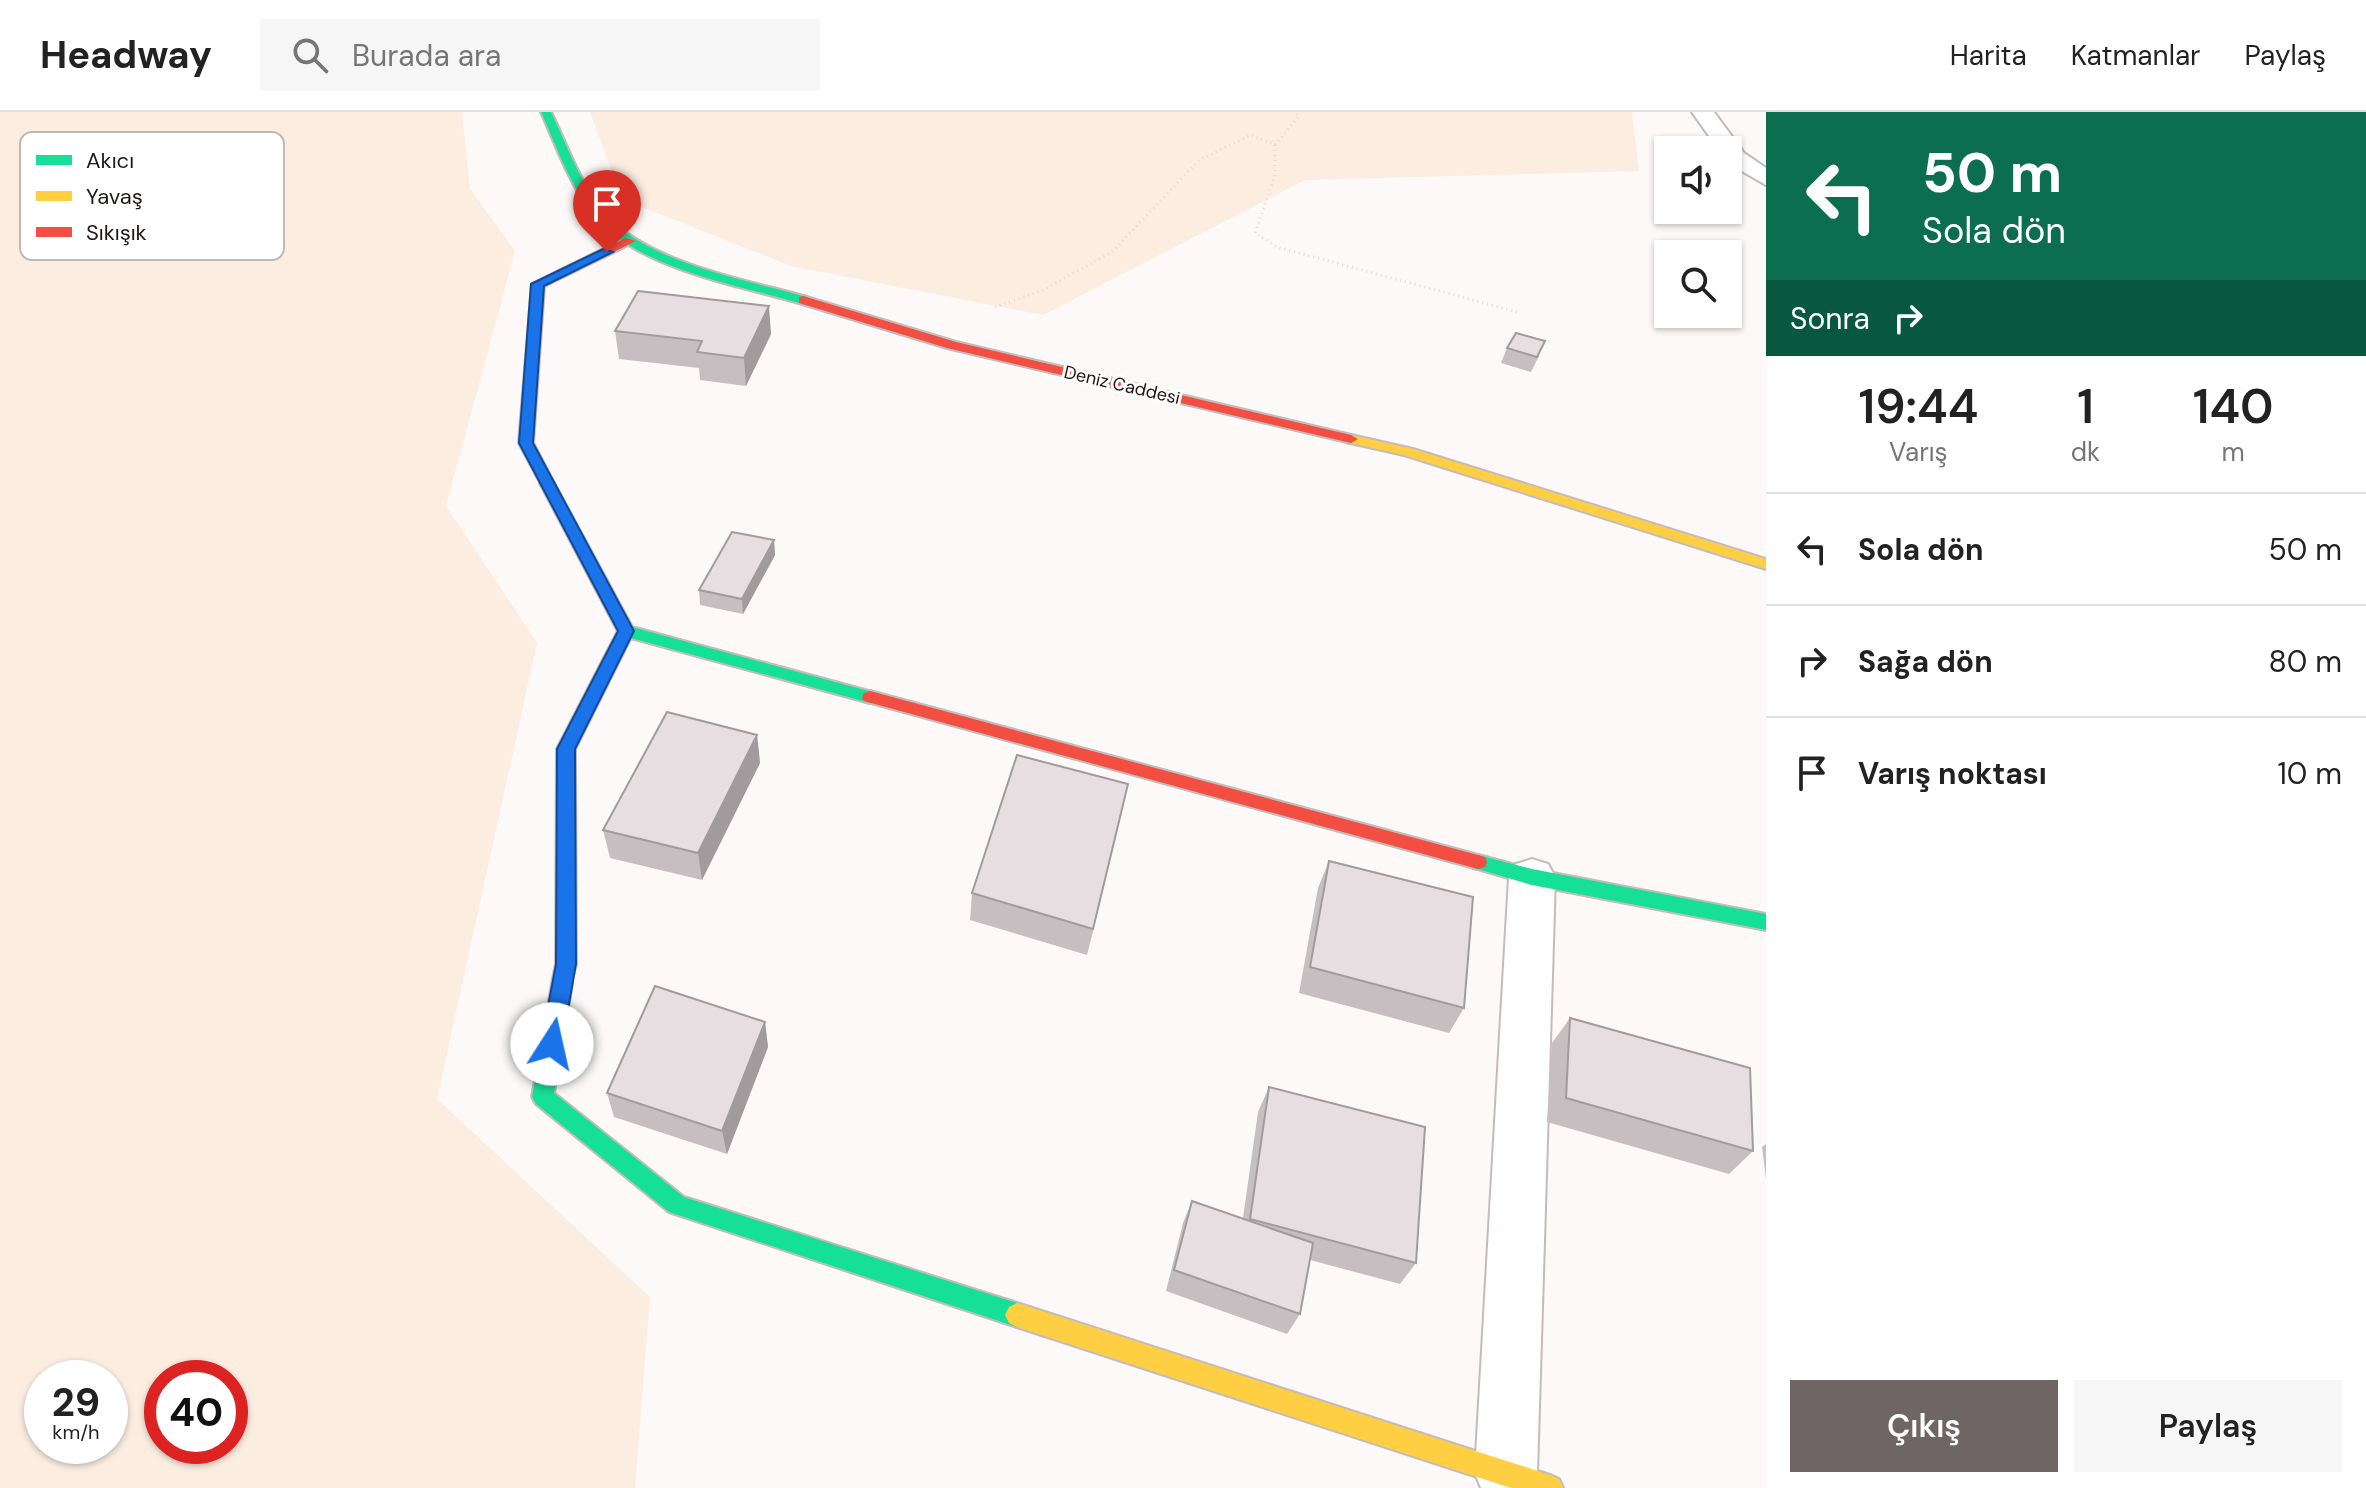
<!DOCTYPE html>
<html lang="tr">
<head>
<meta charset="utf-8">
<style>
  body { margin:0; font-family:"DM Sans",sans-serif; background:#f6f6f6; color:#222; height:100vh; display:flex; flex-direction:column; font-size:30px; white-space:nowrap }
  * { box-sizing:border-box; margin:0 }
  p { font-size:26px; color:#767676 }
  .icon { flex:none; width:44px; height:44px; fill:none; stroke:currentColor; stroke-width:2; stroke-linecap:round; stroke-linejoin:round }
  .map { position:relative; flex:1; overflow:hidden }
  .panel { display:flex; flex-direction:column; background:#fff; width:600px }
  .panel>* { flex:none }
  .top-card { background:#0b6e4f; color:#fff; overflow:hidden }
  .tools { position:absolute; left:1654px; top:24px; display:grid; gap:16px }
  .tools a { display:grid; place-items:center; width:88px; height:88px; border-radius:0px; background:#fff; box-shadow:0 2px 6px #0004; font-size:40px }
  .speed { position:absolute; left:24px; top:1248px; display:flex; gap:16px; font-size:40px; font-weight:700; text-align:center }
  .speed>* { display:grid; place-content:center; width:104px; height:104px; border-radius:50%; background:#fff; box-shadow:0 2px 6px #0004; line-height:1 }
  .speed small { font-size:20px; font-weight:400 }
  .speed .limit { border:12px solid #d22; background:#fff; color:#111 }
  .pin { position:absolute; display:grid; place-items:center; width:68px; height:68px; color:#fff; margin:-82px -34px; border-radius:50% 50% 50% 0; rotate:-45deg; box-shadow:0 0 8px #0007 }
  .pin .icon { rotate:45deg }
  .me { position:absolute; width:88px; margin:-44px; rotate:10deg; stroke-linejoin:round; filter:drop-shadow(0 0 6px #0008) }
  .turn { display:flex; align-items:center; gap:28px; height:168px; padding:0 24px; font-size:36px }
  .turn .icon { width:104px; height:104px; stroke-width:2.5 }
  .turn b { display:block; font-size:56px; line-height:68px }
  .then { display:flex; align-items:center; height:76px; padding:0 24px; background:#0003; gap:16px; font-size:30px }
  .eta { display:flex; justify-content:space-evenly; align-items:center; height:136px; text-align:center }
  .eta b { font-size:48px; font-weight:600; line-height:56px }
  .cta { display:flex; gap:16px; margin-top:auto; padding:16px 24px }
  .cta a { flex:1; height:92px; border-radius:0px; background:#6f6565; color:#fff; font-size:32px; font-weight:600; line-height:92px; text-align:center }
  .cta a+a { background:#f6f6f6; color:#222 }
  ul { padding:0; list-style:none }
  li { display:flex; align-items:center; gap:24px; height:112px; padding:0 24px; border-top:2px solid #e0e0e0 }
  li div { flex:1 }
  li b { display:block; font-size:30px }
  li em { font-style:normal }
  header { display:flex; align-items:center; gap:48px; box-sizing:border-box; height:112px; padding:0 40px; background:#fff; border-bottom:2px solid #e0e0e0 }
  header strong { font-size:38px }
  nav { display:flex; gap:44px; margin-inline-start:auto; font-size:28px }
  .search { width:560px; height:72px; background:#f6f6f6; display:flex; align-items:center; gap:20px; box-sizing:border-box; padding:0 28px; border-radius:0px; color:#767676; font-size:30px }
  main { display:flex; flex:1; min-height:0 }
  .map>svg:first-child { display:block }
</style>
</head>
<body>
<header>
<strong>Headway</strong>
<div class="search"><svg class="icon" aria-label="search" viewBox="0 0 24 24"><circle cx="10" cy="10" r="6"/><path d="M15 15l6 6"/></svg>Burada ara</div>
<nav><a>Harita</a><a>Katmanlar</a><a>Paylaş</a></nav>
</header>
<main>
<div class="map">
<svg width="1766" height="1376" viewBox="0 0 1766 1376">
  <rect width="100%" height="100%" fill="#fdf9f9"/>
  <path fill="#fbede0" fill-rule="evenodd" d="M 0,0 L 462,0 L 470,77 L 515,139 L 446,394 L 537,531 L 437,987 L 650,1185 L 635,1376 L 0,1376 ZM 42,1266 L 110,1266 L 110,1334 L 42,1334 ZM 162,1266 L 230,1266 L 230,1334 L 162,1334 Z
    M 590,0 L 1632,0 L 1639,59 L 1305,68 L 1043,203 L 791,154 L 622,87 Z"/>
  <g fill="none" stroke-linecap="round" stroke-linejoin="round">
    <defs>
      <path id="lane" d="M 1692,0 L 1714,0 L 1744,41 L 1766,56 L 1766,73 L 1728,51 L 1728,38 L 1719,38 Z"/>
      <path id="street" d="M 1532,747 L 1548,752 L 1555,765 L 1537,1361 L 1531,1376 L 1481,1376 L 1475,1361 L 1509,765 L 1516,752 Z"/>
      <path id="fast" d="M 541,0 L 551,0 C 566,31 578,65 598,93 C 638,150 744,167 807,185 L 807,191 L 799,191 C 734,172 631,156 590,98 C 568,69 556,33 541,0 Z
        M 547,366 L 554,371 L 632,515 L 876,581 L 878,585 L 876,589 L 870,591 L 620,523 L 540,371 Z
        M 1478,743 L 1532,757 L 1766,802 L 1766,818 L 1532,773 L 1471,755 L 1469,750 L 1471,745 Z
        M 562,864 L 569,866 L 572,872 L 554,981 L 684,1085 L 1017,1191 L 1025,1195 L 1029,1203 L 1025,1211 L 1017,1215 L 669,1100 L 536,992 L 532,985 L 552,872 L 555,866 Z"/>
      <path id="slow" d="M 1351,323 L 1413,337 L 1766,447 L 1766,457 L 1404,343 L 1346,330 L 1344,327 Z
        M 1017,1191 L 1550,1363 L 1559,1367 L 1563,1376 L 1511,1376 L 1017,1215 L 1009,1211 L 1005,1203 L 1009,1195 Z"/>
      <path id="jam" d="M 626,126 L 636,129 L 544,174 L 533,331 L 554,371 L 552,374 L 542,374 L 519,331 L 532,172 Z
        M 803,184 L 956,230 L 1351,323 L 1358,327 L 1351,331 L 947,236 L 799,191 L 799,185 Z
        M 626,513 L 634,519 L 575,637 L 576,852 L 569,878 L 562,880 L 555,878 L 552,872 L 556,852 L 557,637 L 618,519 Z
        M 870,579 L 1478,743 L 1485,745 L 1487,750 L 1485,755 L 1478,757 L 864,589 L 862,585 L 864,581 Z"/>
    </defs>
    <use href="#lane" stroke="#c4bcbc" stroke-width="4"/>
    <use href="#street" stroke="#c4bcbc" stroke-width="4"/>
    <use href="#fast" stroke="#c4bcbc" stroke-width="4"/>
    <use href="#slow" stroke="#c4bcbc" stroke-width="4"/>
    <use href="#jam" stroke="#c4bcbc" stroke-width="4"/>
    <path stroke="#dedcdc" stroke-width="3" stroke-dasharray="1 4" stroke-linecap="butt" d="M 1275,33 L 1299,4 L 1295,0
      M 995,195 L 1043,178 L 1112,140 L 1199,48 L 1251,23 L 1275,33 L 1275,63 L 1255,121 L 1277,135 L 1517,200"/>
    <use href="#lane" fill="#fffefe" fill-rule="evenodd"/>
    <use href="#street" fill="#fffefe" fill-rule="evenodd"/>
    <use href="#fast" fill="#16e098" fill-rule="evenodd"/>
    <use href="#slow" fill="#ffcf43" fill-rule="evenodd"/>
    <use href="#jam" fill="#f24e42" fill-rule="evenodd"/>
  </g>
  <path fill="#c6bfc2" d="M 615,219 L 771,222 L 746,274 L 700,268 L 699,256 L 619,247 Z
    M 1507,236 L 1539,244 L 1531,260 L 1501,251 Z
    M 774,428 L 775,443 L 743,502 L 700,493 L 699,478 Z
    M 757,623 L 760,651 L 702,768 L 610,746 L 603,718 Z
    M 1128,672 L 1087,843 L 970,808 L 972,781 Z
    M 1329,749 L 1464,896 L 1449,921 L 1299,881 L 1318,776 Z
    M 1570,906 L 1753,1039 L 1729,1062 L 1547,1010 L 1552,931 Z
    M 765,910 L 768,935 L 727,1042 L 614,1005 L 607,981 Z
    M 1269,975 L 1416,1151 L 1400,1172 L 1310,1148 L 1300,1202 L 1287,1222 L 1166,1179 L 1183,1111 L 1192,1089 L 1243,1106 L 1258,1000 Z
    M 1766,1032 L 1766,1067 L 1762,1035 Z"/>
  <path fill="#a19b9e" d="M 769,194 L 771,222 L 746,274 L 744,246 Z
    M 774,428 L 775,443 L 743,502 L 742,487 Z
    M 757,623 L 760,651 L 702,768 L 698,741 Z
    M 1128,672 L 1122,699 L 1087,843 L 1093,817 Z
    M 765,910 L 768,935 L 727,1042 L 722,1019 Z"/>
  <path fill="#e6dee1" stroke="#a19b9e" stroke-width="2" d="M 638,179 L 769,194 L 744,246 L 697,240 L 702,229 L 615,219 Z
    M 1516,221 L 1545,229 L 1537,245 L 1507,236 Z
    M 732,420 L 774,428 L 742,487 L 699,478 Z
    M 667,600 L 757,623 L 698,741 L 603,718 Z
    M 1017,643 L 1128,672 L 1093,817 L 972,781 Z
    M 1329,749 L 1473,785 L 1464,896 L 1310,855 Z
    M 655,874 L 765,910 L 722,1019 L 607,981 Z
    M 1570,906 L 1750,956 L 1753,1039 L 1566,986 Z
    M 1269,975 L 1425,1015 L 1416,1151 L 1250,1107 Z
    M 1192,1089 L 1313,1131 L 1300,1202 L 1174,1158 Z"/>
  <path fill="#1a73e8" stroke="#114b97" stroke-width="2" d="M 603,137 L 613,140 L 544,174 L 533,331 L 634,519 L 575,637 L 576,852 L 562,932 L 559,938 L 544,938 L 541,932 L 556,852 L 557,637 L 618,519 L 519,331 L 531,172 Z"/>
  <g text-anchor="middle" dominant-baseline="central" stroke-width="6" stroke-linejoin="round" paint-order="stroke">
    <g font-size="18" fill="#221616" stroke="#fff">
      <text transform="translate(1122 273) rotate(13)">Deniz Caddesi</text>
    </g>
  </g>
  <rect x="20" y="20" width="264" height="128" rx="12" fill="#fff" stroke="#bdb9b9" stroke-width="2"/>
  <rect x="36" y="43" width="36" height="10" fill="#16e098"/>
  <rect x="36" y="79" width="36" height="10" fill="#ffcf43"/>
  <rect x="36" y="115" width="36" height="10" fill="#f24e42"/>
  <g font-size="22" fill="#221616">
    <text x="86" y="56">Akıcı</text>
    <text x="86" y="92">Yavaş</text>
    <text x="86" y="128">Sıkışık</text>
  </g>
</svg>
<div class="tools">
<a><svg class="icon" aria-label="sound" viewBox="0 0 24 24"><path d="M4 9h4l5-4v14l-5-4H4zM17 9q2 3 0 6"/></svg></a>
<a><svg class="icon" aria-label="search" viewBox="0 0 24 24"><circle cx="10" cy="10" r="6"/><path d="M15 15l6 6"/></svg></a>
</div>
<div class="speed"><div>29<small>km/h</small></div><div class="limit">40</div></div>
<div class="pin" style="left:607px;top:140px;background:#d93025"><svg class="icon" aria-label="arrive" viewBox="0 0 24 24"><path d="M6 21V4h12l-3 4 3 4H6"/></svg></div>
<svg class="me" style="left:552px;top:932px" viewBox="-20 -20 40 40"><circle r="19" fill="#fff"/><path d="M0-13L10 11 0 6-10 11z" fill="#1a73e8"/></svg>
</div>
<section class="panel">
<div class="top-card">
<div class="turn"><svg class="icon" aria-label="left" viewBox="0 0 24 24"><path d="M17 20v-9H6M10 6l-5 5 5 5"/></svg><div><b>50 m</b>Sola dön</div></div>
<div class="then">Sonra<svg class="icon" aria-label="right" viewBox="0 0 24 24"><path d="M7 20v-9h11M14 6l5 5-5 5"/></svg></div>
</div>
<div class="eta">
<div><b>19:44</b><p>Varış</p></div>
<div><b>1</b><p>dk</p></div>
<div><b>140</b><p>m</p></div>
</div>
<ul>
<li><svg class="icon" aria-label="left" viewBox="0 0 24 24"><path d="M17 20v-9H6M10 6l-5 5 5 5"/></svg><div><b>Sola dön</b></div><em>50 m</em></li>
<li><svg class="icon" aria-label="right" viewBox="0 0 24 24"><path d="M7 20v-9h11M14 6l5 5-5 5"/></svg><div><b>Sağa dön</b></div><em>80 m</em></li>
<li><svg class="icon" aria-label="arrive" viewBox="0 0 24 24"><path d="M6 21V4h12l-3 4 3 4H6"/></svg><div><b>Varış noktası</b></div><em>10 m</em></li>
</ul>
<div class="cta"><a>Çıkış</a><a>Paylaş</a></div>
</section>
</main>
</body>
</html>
